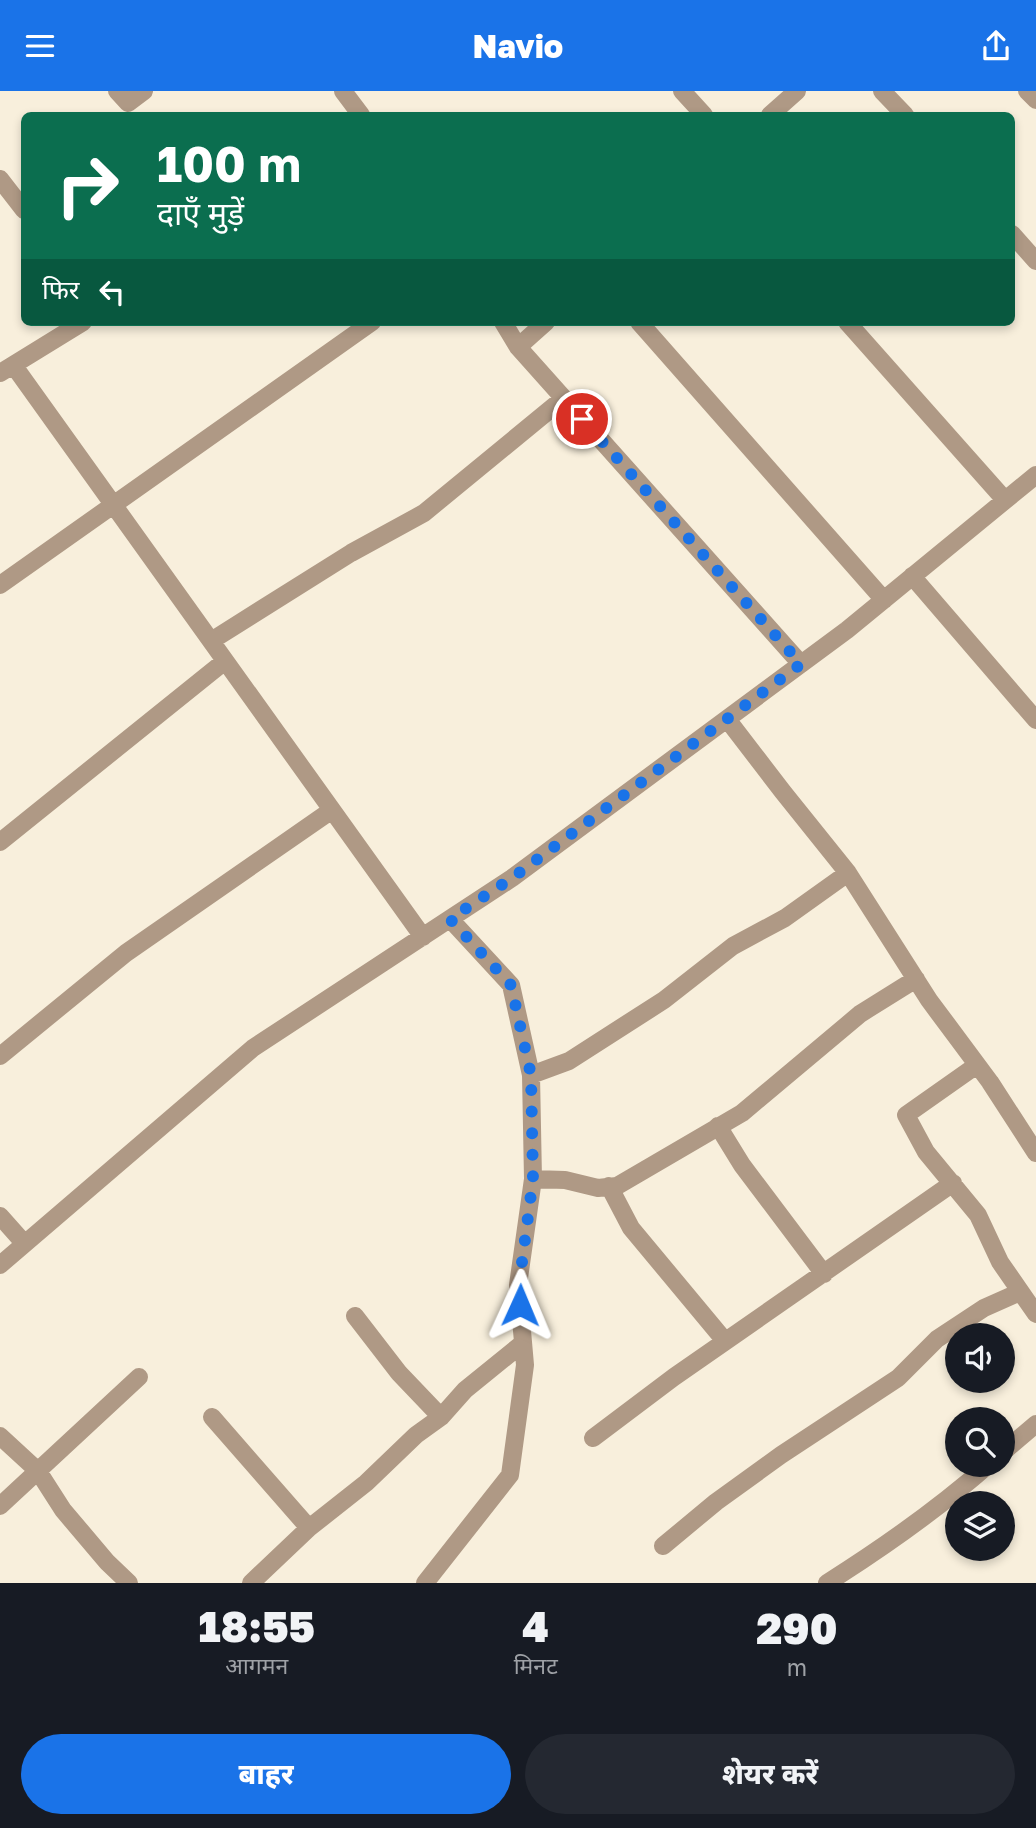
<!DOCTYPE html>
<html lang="hi">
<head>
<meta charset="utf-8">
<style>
  body { margin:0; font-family:"Golos Text","Noto Sans Devanagari",sans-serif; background:#242831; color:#f1f3f6; height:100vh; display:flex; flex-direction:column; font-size:26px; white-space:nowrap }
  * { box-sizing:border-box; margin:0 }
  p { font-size:23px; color:#9ea1a6 }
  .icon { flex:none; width:38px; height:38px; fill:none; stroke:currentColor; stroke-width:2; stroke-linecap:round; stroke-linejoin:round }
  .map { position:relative; height:1492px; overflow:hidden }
  .panel { display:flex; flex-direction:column; background:#171b24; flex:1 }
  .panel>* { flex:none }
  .hud { position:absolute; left:21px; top:21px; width:994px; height:214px; border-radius:10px; box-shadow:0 4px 10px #0003; background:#0b6e4f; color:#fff; overflow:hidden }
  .controls { position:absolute; left:945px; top:1232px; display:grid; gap:14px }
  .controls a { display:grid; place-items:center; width:70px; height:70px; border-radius:50%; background:#171b24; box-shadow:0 4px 10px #0003; font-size:35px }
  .pin { position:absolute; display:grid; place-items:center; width:60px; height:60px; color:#fff; margin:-30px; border:4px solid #fff; border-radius:50%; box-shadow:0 2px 7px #0007 }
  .me { position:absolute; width:77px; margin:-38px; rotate:1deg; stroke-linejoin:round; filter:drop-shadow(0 0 5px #0008) }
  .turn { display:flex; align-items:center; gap:24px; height:147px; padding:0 21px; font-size:32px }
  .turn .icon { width:91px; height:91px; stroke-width:2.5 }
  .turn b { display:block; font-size:49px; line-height:60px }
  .then { display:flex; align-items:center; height:66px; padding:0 21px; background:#0003; gap:14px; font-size:26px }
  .eta { display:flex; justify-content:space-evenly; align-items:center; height:119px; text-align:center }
  .eta b { font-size:42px; font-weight:800; line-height:49px }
  .action { display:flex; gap:14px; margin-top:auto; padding:14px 21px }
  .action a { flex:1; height:80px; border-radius:42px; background:#1a73e8; color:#fff; font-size:28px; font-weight:800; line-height:80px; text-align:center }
  .action a+a { background:#242831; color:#f1f3f6 }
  header { display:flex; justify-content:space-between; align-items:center; height:91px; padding:0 21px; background:#1a73e8; color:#fff; font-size:32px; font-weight:800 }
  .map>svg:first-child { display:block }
</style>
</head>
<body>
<header><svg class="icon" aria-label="menu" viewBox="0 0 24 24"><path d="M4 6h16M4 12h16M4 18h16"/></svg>Navio<svg class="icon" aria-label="share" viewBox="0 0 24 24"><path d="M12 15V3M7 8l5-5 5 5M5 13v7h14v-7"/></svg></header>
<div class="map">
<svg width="1036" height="1492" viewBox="0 0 1036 1492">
  <rect width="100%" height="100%" fill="#f8efdc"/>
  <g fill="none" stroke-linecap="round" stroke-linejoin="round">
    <path stroke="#af9985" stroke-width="18" d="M 117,0 L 128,12 L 144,0
      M 343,0 L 361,24
      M 682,0 L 704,24
      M 882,0 L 905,24
      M 1027,0 L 1036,9
      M 770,24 L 797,0
      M 0,88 L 24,119
      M 1012,143 L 1036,170
      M 503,231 L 518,256 L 801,573
      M 639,231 L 884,509
      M 847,231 L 1005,409
      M 518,256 L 546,231
      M 14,275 L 423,846
      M 0,282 L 83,231
      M 912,485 L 1036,629
      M 0,494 L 372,231
      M 211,550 L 351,462 L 424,422 L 564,307
      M 727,628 L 783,701 L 848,782 L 929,909 L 990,991 L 1036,1062
      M 0,751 L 225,570
      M 0,965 L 126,862 L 332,719
      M 977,974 L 906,1024 L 926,1061 L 978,1124 L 1000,1171 L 1036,1223
      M 531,984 L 569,970 L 664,909 L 733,855 L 785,827 L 848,782
      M 718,1035 L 742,1074 L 824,1183
      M 533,1088 L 565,1089 L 598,1097 L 617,1095 L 742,1022 L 860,923 L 916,888
      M 609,1095 L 631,1137 L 725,1250
      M 0,1125 L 24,1152
      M 0,1174 L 253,957 L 512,787 L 847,539 L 1036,384
      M 355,1225 L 399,1282 L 441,1326
      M 212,1326 L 309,1437
      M 0,1345 L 38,1380 L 63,1419 L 107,1471 L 129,1492
      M 593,1347 L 674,1286 L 953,1092
      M 1003,1361 L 1036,1333
      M 0,1415 L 139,1286
      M 663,1455 L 716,1411 L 781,1364 L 898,1287 L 937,1248 L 984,1217 L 1020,1201
      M 251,1492 L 309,1437 L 366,1392 L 416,1344 L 441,1326 L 465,1299 L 523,1252
      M 425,1492 L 510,1384 L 525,1274 L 518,1194 L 533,1088 L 531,984 L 511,894 L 450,828
      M 827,1492 C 884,1456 938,1418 988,1374"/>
  </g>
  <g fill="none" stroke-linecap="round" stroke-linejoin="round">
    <path stroke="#1a73e8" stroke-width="12" stroke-dasharray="0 21.6" d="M 520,1214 L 519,1194 L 533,1088 L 531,984 L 511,894 L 450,828 L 512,787 L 801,573 L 582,328"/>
  </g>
</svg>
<div class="controls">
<a><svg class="icon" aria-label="sound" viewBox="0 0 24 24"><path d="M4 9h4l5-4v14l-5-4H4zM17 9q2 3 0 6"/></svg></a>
<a><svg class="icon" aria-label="search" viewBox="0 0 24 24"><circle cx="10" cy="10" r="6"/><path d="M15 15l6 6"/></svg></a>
<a><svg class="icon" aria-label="layers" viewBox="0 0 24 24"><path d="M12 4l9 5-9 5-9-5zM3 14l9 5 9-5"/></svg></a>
</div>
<div class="pin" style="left:582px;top:328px;background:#d93025"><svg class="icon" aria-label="arrive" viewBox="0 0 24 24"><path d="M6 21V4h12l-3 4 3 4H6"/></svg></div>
<svg class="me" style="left:520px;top:1214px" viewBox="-20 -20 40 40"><path d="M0-17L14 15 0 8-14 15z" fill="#1a73e8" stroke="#fff" stroke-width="4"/></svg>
<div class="hud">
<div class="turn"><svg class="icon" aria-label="right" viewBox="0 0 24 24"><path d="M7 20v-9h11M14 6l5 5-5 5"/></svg><div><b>100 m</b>दाएँ मुड़ें</div></div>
<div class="then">फिर<svg class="icon" aria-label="left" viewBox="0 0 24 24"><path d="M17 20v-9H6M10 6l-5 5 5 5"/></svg></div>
</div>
</div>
<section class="panel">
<div class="eta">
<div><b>18:55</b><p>आगमन</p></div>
<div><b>4</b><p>मिनट</p></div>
<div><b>290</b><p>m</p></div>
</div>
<div class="action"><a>बाहर</a><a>शेयर करें</a></div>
</section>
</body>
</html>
